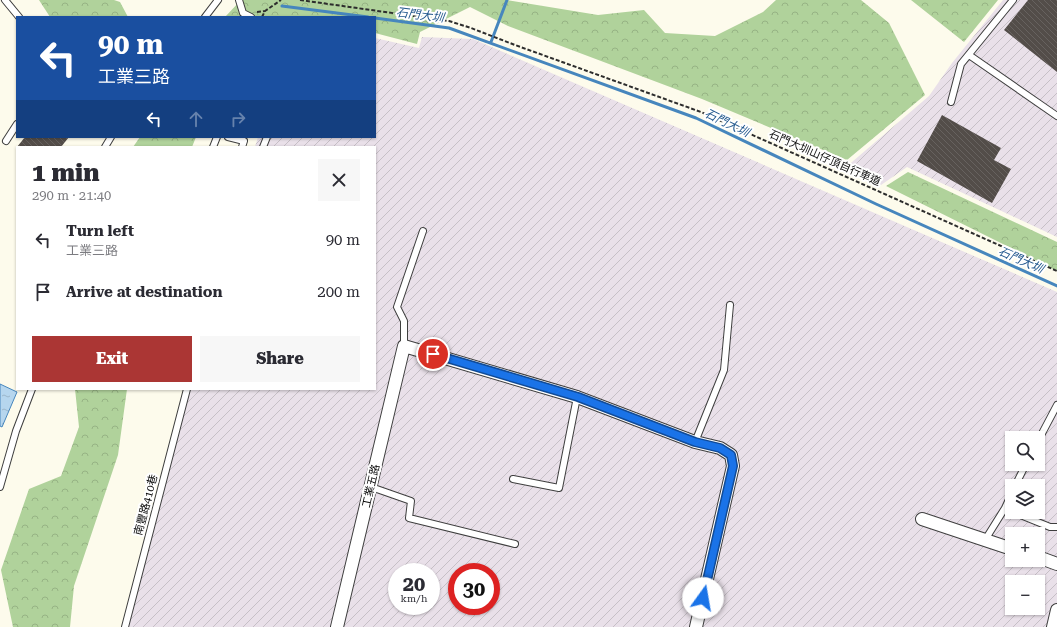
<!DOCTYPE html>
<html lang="en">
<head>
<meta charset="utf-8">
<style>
  body { margin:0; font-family:"Roboto Serif","Noto Sans TC",serif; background:#f7f7f7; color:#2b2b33; height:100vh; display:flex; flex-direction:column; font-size:15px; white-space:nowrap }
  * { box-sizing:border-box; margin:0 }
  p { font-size:13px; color:#7c7c81 }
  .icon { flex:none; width:22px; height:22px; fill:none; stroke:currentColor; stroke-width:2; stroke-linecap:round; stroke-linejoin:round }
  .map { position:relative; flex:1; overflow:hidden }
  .details { position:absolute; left:16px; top:146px; width:360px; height:244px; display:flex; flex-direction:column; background:#fff; border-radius:0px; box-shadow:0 1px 3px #0004 }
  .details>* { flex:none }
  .top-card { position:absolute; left:16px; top:16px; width:360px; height:122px; border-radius:0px; box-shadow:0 1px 3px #0004; background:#1a4fa0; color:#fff; overflow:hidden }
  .buttons { position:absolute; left:1005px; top:431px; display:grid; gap:8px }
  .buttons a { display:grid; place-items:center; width:40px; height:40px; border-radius:0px; background:#fff; box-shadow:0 1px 3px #0004; font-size:20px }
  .speed { position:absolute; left:388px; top:563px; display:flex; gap:8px; font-size:20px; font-weight:700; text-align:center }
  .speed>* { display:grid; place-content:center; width:52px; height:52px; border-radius:50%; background:#fff; box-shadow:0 1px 3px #0004; line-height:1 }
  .speed small { font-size:10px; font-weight:400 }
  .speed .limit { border:6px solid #d22; background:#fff; color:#111 }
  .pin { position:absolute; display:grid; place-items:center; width:34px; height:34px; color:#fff; margin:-17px; border:2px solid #fff; border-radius:50%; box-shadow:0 1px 4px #0007 }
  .me { position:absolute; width:44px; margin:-22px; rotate:13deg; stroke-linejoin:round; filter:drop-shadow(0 0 3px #0008) }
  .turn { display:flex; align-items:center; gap:14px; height:84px; padding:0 16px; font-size:18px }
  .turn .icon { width:52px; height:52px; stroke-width:2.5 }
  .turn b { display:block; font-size:28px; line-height:34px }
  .lanes { display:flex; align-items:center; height:38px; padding:0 16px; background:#0003; justify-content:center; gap:20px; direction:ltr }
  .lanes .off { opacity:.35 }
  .round { display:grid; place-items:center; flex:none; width:42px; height:42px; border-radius:0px; background:#f7f7f7 }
  .overview { display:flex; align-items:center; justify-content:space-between; height:68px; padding:0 16px }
  h1 { font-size:24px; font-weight:800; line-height:30px }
  .primary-button { display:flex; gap:8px; margin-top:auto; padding:8px 16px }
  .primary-button a { flex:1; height:46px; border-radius:0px; background:#ab3634; color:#fff; font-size:16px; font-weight:800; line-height:46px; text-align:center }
  .primary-button a+a { background:#f7f7f7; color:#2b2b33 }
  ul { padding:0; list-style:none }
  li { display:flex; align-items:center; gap:12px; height:52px; padding:0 16px }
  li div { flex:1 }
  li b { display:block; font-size:15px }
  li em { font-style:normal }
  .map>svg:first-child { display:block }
</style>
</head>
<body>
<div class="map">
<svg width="1057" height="627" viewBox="0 0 1057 627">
  <defs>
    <pattern id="industrial-furrows" width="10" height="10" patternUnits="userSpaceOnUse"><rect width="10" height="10" fill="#e9e0e9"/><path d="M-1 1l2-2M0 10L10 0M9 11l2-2" fill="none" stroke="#c6bfc6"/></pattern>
    <pattern id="forest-crowns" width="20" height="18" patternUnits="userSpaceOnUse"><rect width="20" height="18" fill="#b0d29b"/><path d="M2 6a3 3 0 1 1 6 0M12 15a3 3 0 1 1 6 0" fill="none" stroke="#96b384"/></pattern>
    <pattern id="water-ripples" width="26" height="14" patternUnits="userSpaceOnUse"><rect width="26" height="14" fill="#b6d6ee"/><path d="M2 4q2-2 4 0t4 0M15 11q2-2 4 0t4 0" fill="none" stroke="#9bb6cb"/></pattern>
    <pattern id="building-back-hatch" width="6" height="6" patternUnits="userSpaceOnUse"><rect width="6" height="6" fill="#534d49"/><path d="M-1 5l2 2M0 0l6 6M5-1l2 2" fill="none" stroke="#67625f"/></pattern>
  </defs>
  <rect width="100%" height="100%" fill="#fdfbec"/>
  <path fill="url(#industrial-furrows)" fill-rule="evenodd" d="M 1003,0 L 1057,0 L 1057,237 L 907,167 L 881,185 L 845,168 L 929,96 L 952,63 Z
    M 422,37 L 473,39 L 1057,292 L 1057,627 L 124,627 L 184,389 L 375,389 L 375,147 L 255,147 L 258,137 L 375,137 L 375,38 L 419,48 ZM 1012,438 L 1038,438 L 1038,464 L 1012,464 ZM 1012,486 L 1038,486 L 1038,512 L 1012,512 ZM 1012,534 L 1038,534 L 1038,560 L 1012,560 ZM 397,572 L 431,572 L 431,606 L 397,606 ZM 457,572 L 491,572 L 491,606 L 457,606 ZM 1012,582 L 1038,582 L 1038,608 L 1012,608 Z"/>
  <path fill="url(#forest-crowns)" d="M 39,0 L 114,0 L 120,2 L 128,17 L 50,17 Z
    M 241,0 L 507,0 L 598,15 L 644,10 L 665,33 L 715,36 L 763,12 L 776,0 L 861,0 L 889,23 L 925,95 L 847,160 L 702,99 L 508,26 L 470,7 L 420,32 L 417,44 L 375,33 L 375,17 L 225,17 Z
    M 911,0 L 998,0 L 964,42 Z
    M 140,137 L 196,137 L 192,147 L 133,147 Z
    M 908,172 L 1057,242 L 1057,271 L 886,186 Z
    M 75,389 L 127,389 L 118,455 L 74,586 L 70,627 L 13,627 L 1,570 L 29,489 L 61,476 L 79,427 Z"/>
  <path fill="url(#water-ripples)" stroke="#4686bd" d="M 0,384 L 17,392 L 2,427 L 0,426 Z"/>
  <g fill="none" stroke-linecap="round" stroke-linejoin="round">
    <path stroke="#4686bd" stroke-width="3" d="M 282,6 L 368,17
      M 375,18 L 449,28 L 696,118 L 876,204 L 1057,286
      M 491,42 L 507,0"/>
  </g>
  <path fill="url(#building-back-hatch)" d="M 1028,0 L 1057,0 L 1057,72 L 1004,30 Z
    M 942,115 L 1001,148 L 994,160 L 1011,169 L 992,203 L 917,161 Z
    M 25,137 L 69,137 L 61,147 L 17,147 Z"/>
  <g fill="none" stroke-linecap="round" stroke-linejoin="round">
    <defs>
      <path id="lane" d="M 5,0 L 19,17
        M 239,0 L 243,13 L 251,17
        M 205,17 L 218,0
        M 969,55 L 1057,116
        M 951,102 L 961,64 L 1013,0
        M 228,137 L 244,141 L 242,147
        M 6,141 L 17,124
        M 105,147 L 111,137
        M 213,147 L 217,137
        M 263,147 L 267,137
        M 404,346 L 404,321 L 397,307 L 423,231
        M 1038,441 L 1057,405
        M 695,442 L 724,370 L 730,305
        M 513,479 L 559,488 L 577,397
        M 1015,486 L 1026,464
        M 0,487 L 16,431 L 32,389
        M 371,487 L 411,501 L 409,518 L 515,544
        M 1005,508 L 1012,493
        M 1013,512 L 1050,527 L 1057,527
        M 985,540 L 1005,508 L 1012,511
        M 125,627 L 187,389"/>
      <path id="street" d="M 922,519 L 1012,549
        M 1038,557 L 1057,564
        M 337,627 L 404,346 L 577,397 L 695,442 L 720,448 L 731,455 L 733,466 L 696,627
        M 1053,627 L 1057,610"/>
    </defs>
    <use href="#lane" stroke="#3e3e3e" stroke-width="8"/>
    <use href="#street" stroke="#3e3e3e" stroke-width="14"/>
    <path stroke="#2d2d2d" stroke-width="2" stroke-dasharray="4 2" stroke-linecap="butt" d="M 300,0 L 449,21 L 471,28 L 515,45 L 701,112 L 1057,271
      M 257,12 L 265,11
      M 262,17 L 265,11 L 281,0"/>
    <use href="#lane" stroke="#fff" stroke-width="6"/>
    <use href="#street" stroke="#fff" stroke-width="12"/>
  </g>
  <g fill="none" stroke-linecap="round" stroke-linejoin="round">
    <defs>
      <path id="route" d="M 433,354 L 578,397 L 695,442 L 720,448 L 731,455 L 733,466 L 703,598"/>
    </defs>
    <use href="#route" stroke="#114b97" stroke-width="10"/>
    <use href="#route" stroke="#1a73e8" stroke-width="7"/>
  </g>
  <g text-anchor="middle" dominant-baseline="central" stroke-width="4" stroke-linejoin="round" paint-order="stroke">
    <g font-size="11" fill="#0b0b0b" stroke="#fff">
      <text transform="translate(825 158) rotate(24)">石門大圳山仔頂自行車道</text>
      <text transform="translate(371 486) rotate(-77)">工業五路</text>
      <text transform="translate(146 505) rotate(-75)">南豐路410巷</text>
    </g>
    <g font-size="12" font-style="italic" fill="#24598e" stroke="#fff">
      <text transform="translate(420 15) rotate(7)">石門大圳</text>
      <text transform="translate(727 123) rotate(26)">石門大圳</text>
      <text transform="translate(1021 260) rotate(24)">石門大圳</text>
    </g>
  </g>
</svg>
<div class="buttons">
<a><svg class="icon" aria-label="search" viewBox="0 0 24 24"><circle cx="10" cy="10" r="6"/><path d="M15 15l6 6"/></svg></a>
<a><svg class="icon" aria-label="layers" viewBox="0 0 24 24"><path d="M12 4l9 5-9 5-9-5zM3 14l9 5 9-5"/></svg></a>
<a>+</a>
<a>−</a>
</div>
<div class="speed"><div>20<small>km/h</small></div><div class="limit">30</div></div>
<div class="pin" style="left:433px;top:354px;background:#d93025"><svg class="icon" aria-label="arrive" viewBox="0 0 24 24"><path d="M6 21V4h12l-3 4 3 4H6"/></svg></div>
<svg class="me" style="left:703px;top:598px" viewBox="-20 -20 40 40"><circle r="19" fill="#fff"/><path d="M0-13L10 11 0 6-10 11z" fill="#1a73e8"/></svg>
<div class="top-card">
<div class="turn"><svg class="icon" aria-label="left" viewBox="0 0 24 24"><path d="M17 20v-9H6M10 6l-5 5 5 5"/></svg><div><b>90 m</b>工業三路</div></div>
<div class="lanes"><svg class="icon" aria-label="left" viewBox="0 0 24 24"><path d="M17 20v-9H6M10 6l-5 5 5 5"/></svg><svg class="icon off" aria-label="ahead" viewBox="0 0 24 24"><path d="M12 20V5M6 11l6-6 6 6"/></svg><svg class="icon off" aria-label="right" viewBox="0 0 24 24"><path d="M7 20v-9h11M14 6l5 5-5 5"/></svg></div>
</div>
<section class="details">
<div class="overview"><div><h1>1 min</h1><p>290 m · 21:40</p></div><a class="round"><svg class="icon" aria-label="close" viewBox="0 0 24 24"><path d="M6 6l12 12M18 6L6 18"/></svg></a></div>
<ul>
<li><svg class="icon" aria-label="left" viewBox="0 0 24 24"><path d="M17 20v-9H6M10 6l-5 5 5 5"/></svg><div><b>Turn left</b><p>工業三路</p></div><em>90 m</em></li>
<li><svg class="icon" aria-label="arrive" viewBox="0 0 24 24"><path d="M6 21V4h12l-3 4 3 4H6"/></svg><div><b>Arrive at destination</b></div><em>200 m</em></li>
</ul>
<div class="primary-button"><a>Exit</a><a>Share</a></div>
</section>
</div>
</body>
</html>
